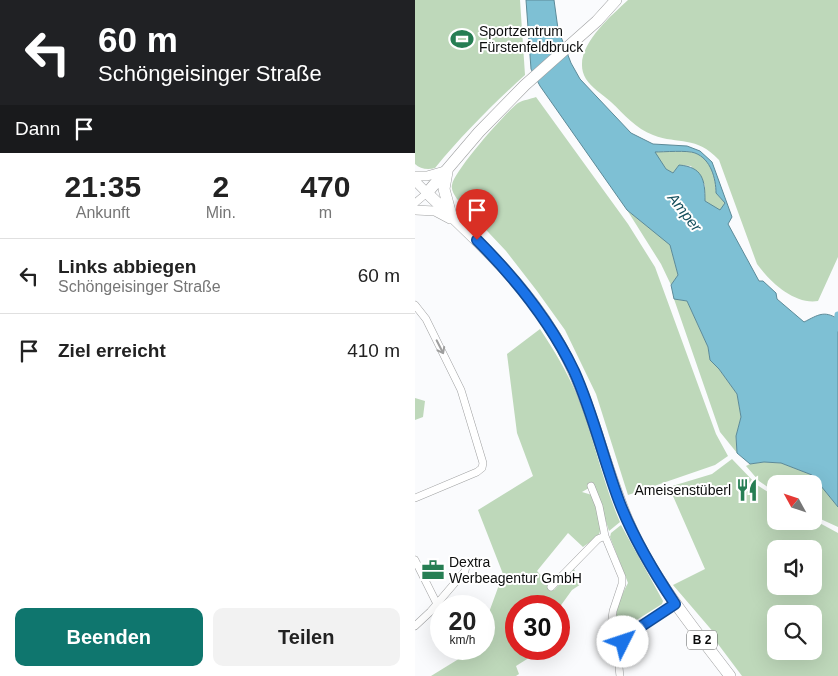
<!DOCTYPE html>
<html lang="de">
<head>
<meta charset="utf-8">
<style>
  body { margin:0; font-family:Arial,sans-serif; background:#f2f2f2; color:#222; height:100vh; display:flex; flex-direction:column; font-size:19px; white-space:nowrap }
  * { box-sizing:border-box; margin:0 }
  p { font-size:16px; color:#767676 }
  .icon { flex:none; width:28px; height:28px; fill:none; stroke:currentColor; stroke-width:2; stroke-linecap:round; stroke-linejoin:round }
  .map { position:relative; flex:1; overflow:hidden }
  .panel { display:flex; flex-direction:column; background:#fff; width:415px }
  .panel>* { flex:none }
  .hud { background:#202124; color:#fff; overflow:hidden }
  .needle { width:32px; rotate:310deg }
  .controls { position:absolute; left:352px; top:475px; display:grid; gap:10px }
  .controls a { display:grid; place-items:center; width:55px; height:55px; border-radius:10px; background:#fff; box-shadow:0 5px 20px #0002; font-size:25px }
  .speed { position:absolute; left:15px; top:595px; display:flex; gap:10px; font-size:25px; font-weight:700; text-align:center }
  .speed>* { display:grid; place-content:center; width:65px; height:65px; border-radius:50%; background:#fff; box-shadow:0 5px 20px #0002; line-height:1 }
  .speed small { font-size:12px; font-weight:400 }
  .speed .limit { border:8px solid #d22; background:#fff; color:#111 }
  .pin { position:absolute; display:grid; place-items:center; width:42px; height:42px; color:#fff; margin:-51px -21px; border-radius:50% 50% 50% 0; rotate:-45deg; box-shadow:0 0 5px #0007 }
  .pin .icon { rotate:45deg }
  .me { position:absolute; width:55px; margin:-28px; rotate:49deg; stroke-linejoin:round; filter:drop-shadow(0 0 4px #0008) }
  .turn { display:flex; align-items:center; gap:18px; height:105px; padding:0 15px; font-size:22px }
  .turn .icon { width:65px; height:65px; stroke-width:2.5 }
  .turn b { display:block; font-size:35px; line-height:42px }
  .then { display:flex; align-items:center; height:48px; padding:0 15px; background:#0003; gap:10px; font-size:19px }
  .eta { display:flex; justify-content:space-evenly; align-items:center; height:85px; text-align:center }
  .eta b { font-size:30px; font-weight:800; line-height:35px }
  .action { display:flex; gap:10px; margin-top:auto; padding:10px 15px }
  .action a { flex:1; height:58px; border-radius:10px; background:#0f766e; color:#fff; font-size:20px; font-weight:800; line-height:58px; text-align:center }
  .action a+a { background:#f2f2f2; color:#222 }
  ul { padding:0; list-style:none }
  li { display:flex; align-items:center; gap:15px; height:75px; padding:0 15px; border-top:1px solid #e0e0e0 }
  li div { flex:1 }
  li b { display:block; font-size:19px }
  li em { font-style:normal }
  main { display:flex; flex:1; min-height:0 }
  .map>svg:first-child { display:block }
</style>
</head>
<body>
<main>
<section class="panel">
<div class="hud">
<div class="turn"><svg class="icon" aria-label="left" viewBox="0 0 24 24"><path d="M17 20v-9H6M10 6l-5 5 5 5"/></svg><div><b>60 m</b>Schöngeisinger Straße</div></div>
<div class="then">Dann<svg class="icon" aria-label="arrive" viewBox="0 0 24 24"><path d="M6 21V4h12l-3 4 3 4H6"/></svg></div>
</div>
<div class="eta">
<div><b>21:35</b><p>Ankunft</p></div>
<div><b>2</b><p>Min.</p></div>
<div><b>470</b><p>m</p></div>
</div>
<ul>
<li><svg class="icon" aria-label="left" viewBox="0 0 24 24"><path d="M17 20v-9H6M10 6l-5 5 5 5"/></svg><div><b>Links abbiegen</b><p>Schöngeisinger Straße</p></div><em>60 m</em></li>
<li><svg class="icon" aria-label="arrive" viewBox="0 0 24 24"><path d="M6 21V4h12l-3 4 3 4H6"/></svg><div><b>Ziel erreicht</b></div><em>410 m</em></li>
</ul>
<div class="action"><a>Beenden</a><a>Teilen</a></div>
</section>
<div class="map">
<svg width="423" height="676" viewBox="0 0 423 676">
  <rect width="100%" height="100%" fill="#fafbfd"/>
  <path fill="#bed8ba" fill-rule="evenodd" d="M 0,0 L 105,0 L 110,75 C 78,104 48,134 20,168 C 13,170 5,169 0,164 Z
    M 213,0 L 423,0 L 423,257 L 403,301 C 380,305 355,282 342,264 L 304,160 C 281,135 264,145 238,135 C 221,129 209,114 196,102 C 188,95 176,87 171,79 C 154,51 195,17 213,0 Z
    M 121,97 L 213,224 L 240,267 L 301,434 L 313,456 L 300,465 L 213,495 L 181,394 L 150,330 L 122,291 L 91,251 L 42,199 C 39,194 36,190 37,185 C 39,171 90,113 103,103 C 108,100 116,99 121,97 Z
    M 239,152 C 248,152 273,150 280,153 C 296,158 301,179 301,193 L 310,203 L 305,211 L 290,201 L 290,185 L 276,166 L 264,165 L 258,173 L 251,169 Z
    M 212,210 L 255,244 L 263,275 L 256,285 L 246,264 Z
    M 259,299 L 272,301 L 293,347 L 295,360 L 304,369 L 322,394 L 326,417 L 321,436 L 322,453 L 305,432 Z
    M 125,329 C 139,350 152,372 162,395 C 179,437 187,481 205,522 L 194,531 L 179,485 L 167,492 L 177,495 C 180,505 190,523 184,534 C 181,539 173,543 168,547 L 153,533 L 122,571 L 139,590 L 159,569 L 166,584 L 157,590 L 144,608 L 144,606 L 101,606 L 101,649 L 128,649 L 101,666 L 104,674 L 101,676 L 16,676 L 42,660 L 55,649 L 69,649 L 69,626 L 88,574 L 63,510 L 118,476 L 102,433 L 92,354 Z
    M 0,398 L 10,401 L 8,417 L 0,420 Z
    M 317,459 L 342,485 L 361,497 L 361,521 L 399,521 L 399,520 L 423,533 L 423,676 L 327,676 L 297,636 L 300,634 L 258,585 L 290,569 L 254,487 L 297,474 ZM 361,549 L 399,549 L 399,586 L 361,586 ZM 361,614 L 399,614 L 399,651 L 361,651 Z
    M 349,462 L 366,463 L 397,475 L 423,507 L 423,527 L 399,516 L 399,484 L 361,484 L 361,493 L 344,481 L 331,466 L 335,464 Z
    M 206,525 L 248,601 L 247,604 L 209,628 L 205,629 L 201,627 C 199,611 206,596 213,583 L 195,537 L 196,533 Z"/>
  <path fill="#7ec0d4" stroke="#5c8a98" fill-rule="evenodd" d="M 111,0 L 139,0 L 143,29 L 156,63 L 165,79 L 216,133 L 238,144 L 272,146 L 285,151 L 297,162 L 317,217 L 313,224 L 344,281 L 348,281 L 361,293 L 362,299 L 389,322 C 403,315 409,310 423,319 L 423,507 L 397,475 L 366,463 L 349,462 L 335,464 L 322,453 L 321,436 L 326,417 L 322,394 L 304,369 L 295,360 L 293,347 L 272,301 L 259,299 L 256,285 L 263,275 L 255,245 L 212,210 L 125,86 L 116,69 ZM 240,152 C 248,152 273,150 280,153 C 296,159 301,179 301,193 L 310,203 L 305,210 L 290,201 C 290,180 288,167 264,165 L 258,173 L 251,169 Z"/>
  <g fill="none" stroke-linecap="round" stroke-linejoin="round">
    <path stroke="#7ec0d4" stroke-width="7" d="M 422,328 L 423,315"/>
    <defs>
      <path id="minor" d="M 0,203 L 12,193
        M 0,305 L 11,319 L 46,390 L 68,463 L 67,468 L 62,472 L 0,498
        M 176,486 L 184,506 L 190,536 L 207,577 L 207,584 L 198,611 L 196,626 L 202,641 L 207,644
        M 0,560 L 22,604
        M 136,587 L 183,539 L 190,536
        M 0,626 L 15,612 L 50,571 L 51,566
        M 205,676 C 203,661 202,650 211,637 L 260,604"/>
      <path id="tertiary" d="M 0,176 L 12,176 L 33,170
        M 0,181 L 12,193
        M 0,210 L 20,211 L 35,219"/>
      <path id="primary" d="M 201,0 L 182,21 L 110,85 L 64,132 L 12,193 C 59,238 107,280 140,336 C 175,393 186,458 212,519 C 236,577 277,626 315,676
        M 32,172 L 29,189 L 36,215"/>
    </defs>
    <use href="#minor" stroke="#9fa0a1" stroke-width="8"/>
    <use href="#tertiary" stroke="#9fa0a1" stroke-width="10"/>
    <use href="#primary" stroke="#9fa0a1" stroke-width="12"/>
    <use href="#minor" stroke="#fff" stroke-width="7"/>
    <use href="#tertiary" stroke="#fff" stroke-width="9"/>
    <use href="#primary" stroke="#fff" stroke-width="11"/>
  </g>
  <defs><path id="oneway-shaft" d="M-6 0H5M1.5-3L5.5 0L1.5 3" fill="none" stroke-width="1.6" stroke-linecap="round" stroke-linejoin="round" transform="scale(1.25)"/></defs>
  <use stroke="#9e9e9e" href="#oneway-shaft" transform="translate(25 347) rotate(63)"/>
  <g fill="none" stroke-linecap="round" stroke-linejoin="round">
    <defs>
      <path id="route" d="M 62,240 C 101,279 135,321 159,371 C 178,413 188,458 204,501 C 218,538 238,571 260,604 L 216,633 L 208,642"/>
    </defs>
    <use href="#route" stroke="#114b97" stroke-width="12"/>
    <use href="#route" stroke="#1a73e8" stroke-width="9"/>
  </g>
  <defs>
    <symbol id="stadium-bare" viewBox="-9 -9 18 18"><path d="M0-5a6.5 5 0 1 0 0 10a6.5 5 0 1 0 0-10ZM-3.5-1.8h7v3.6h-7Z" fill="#267e53" stroke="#fff" stroke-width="2.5" paint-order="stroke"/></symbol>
    <symbol id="restaurant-bare" viewBox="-9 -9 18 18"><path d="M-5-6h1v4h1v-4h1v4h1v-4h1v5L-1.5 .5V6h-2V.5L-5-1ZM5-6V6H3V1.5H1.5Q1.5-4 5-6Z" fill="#267e53" stroke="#fff" stroke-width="2.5" paint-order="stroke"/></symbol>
    <symbol id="office-bare" viewBox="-9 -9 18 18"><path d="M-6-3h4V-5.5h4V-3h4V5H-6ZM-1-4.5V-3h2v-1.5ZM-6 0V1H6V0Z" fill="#267e53" stroke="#fff" stroke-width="2.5" paint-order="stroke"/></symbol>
  </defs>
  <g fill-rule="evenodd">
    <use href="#stadium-bare" x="31" y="23" width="32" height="32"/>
    <use href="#restaurant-bare" x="316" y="474" width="32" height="32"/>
    <use href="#office-bare" x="2" y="554" width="32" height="32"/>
  </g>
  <g text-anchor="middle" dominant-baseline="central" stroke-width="4" stroke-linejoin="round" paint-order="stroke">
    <rect fill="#fff" stroke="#555656" stroke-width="1" x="272" y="630.5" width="30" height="19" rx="4"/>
    <g font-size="12" font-weight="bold" fill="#0c0d0d">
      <text x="287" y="640">B 2</text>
    </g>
    <g font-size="14" fill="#0c0d0d" stroke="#fff" text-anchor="start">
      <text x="64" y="31">Sportzentrum<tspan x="64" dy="16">Fürstenfeldbruck</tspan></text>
      <text x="316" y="490" text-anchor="end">Ameisenstüberl</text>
      <text x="34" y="562">Dextra<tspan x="34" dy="16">Werbeagentur GmbH</tspan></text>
    </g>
    <g font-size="15" font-style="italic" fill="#144e5c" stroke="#fff">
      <text transform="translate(270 212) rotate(52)">Amper</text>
    </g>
  </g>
</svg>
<div class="controls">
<a><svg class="needle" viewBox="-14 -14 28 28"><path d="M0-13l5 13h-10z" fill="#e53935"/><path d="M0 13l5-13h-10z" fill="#767676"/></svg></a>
<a><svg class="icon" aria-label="sound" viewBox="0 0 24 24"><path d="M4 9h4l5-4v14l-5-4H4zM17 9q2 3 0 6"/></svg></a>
<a><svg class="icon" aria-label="search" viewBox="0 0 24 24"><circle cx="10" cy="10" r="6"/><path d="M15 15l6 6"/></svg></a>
</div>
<div class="speed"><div>20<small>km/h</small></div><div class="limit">30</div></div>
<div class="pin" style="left:62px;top:240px;background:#d93025"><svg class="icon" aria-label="arrive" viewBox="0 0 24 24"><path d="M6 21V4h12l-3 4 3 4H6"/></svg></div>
<svg class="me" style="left:208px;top:642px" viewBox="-20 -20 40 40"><circle r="19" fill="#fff"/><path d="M0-13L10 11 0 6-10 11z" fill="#1a73e8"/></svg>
</div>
</main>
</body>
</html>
